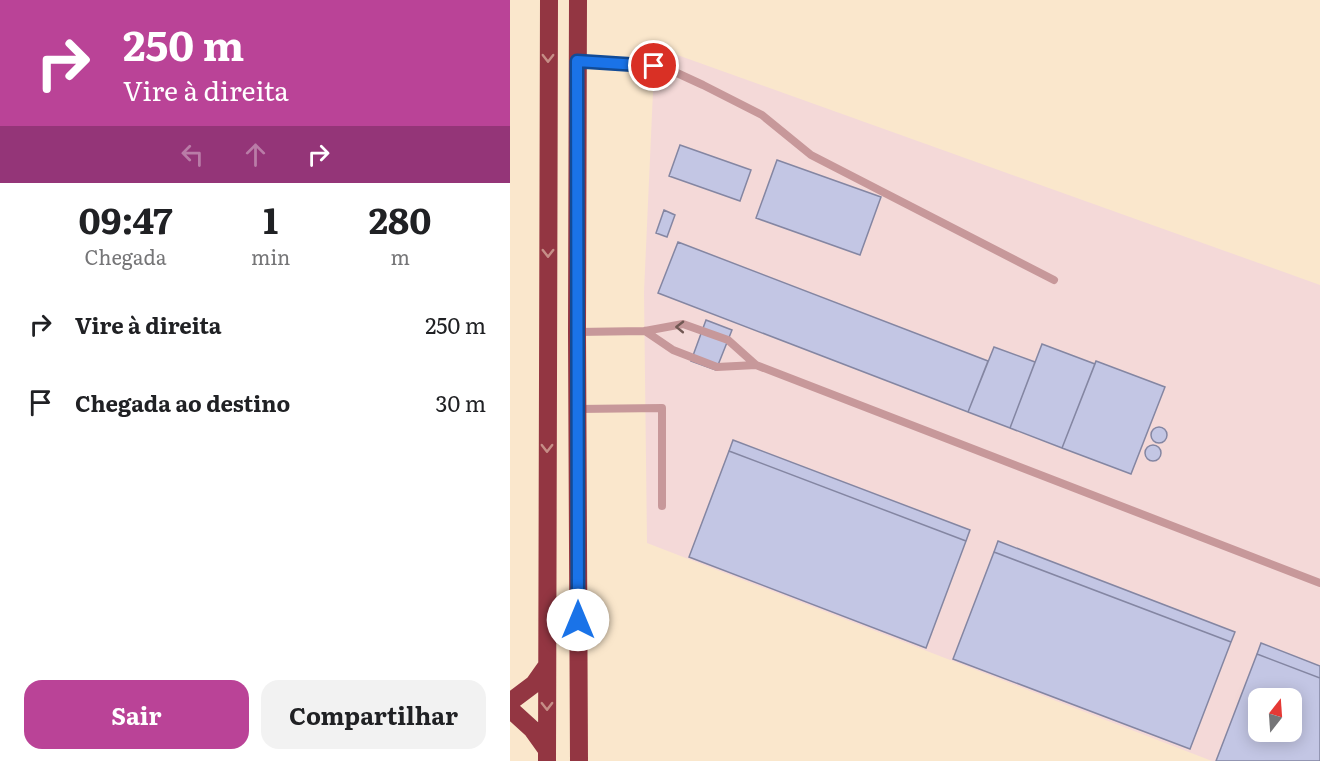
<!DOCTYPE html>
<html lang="pt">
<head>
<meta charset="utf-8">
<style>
  body { margin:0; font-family:Literata,serif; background:#f2f2f2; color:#202124; height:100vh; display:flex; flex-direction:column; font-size:22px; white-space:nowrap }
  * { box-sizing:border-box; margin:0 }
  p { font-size:20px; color:#757577 }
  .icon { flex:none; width:33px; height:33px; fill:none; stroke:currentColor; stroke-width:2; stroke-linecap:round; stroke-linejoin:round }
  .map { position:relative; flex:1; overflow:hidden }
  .drawer { display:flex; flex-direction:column; background:#fff; width:510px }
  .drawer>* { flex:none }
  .guide { background:#ba4397; color:#fff; overflow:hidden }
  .needle { width:39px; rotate:17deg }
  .buttons { position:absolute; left:738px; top:688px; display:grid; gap:12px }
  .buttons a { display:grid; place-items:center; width:54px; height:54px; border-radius:12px; background:#fff; box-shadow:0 3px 15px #0003; font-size:30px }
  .pin { position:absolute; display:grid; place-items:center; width:51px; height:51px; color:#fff; margin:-26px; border:3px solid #fff; border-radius:50%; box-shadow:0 2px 6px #0007 }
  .me { position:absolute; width:66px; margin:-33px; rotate:0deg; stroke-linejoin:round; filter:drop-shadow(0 0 4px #0008) }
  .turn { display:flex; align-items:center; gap:21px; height:126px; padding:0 24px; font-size:27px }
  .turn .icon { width:78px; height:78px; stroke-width:2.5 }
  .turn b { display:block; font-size:42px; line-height:51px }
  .lanes { display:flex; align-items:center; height:57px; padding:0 24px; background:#0003; justify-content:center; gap:30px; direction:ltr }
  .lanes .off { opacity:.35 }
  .eta { display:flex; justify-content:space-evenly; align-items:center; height:102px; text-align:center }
  .eta b { font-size:36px; font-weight:700; line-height:42px }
  .primary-button { display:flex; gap:12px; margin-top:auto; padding:12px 24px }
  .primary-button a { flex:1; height:69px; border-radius:18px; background:#ba4397; color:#fff; font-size:24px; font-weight:700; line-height:69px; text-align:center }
  .primary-button a+a { background:#f2f2f2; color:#202124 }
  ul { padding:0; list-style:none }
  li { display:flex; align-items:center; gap:18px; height:78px; padding:0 24px }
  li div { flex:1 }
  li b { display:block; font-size:22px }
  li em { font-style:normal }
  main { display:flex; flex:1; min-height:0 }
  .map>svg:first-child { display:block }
</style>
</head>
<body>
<main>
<section class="drawer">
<div class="guide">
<div class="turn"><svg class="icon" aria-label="right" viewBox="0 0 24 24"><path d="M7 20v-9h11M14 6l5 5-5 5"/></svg><div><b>250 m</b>Vire à direita</div></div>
<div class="lanes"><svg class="icon off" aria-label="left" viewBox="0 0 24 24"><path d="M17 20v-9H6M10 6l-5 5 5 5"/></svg><svg class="icon off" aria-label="ahead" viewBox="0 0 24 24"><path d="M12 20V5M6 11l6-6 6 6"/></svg><svg class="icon" aria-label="right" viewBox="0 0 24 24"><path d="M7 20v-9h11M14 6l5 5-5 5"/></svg></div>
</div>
<div class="eta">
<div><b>09:47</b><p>Chegada</p></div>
<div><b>1</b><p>min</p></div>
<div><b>280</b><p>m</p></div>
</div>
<ul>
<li><svg class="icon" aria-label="right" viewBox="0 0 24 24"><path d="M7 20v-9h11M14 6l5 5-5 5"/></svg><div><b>Vire à direita</b></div><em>250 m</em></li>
<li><svg class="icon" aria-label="arrive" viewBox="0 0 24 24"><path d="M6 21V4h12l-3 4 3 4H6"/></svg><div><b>Chegada ao destino</b></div><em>30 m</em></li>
</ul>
<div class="primary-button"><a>Sair</a><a>Compartilhar</a></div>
</section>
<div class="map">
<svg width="810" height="761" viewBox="0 0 810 761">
  <rect width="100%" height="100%" fill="#fae7cc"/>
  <path fill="#f4d9d8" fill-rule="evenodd" d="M 145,47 L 810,285 L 810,761 L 702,761 L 137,543 L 134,292 ZM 748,699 L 782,699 L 782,732 L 748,732 Z"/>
  <path fill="#c3c6e4" stroke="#8486a2" stroke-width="1.5" fill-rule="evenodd" d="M 170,145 L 241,170 L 230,201 L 159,176 Z
    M 267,160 L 371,197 L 350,255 L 246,218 Z
    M 154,210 L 165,215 L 157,237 L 146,233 Z
    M 168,242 L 478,361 L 458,412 L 148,293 Z
    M 196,320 L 222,330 L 206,370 L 181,361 Z
    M 532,344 L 585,364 L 552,448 L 500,428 Z
    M 484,347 L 525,362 L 500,428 L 458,412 Z
    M 586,361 L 655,387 L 621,474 L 552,448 Z
    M641 435a8 8 0 1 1 16 0a8 8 0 1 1-16 0Z
    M 223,440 L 460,530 L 456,541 L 219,451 Z
    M635 453a8 8 0 1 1 16 0a8 8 0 1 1-16 0Z
    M 219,451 L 456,541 L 416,648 L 179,557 Z
    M 488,541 L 725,632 L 721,642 L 484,552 Z
    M 484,552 L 721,642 L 680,749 L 443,659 Z
    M 751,643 L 810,666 L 810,678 L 747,654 Z
    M 747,654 L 810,678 L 810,761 L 706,761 ZM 748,699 L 782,699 L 782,732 L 748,732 Z"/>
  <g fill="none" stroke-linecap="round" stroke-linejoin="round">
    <path stroke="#c7989a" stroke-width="8" d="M 67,61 L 144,66 L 167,73 L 193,85 L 252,115 L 301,155 L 544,280
      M 135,331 L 163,350 L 207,367 L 246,365
      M 67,332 L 135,331 L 173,324 L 218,340 L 246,365 L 810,583
      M 68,409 L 152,408 L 152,506"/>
    <path stroke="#933642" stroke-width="18" d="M 68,0 L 67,332 L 69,761
      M 0,702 L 24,684 L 36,667
      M 0,709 L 22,729 L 37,750
      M 37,761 L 39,0"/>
  </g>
  <defs><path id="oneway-chevron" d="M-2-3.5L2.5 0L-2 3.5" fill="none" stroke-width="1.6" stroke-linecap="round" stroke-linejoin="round" transform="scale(1.5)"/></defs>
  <g stroke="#c68e87">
    <use href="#oneway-chevron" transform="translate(38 58) rotate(90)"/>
    <use href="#oneway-chevron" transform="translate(38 253) rotate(90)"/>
    <use href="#oneway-chevron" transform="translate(37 448) rotate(90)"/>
    <use href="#oneway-chevron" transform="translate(37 706) rotate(89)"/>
  </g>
  <use stroke="#715853" href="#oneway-chevron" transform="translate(170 327) rotate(-179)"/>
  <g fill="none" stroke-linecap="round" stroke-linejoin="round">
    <defs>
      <path id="route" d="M 68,620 L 67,61 L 144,66"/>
    </defs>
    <use href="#route" stroke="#114b97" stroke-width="15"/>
    <use href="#route" stroke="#1a73e8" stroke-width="10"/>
  </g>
</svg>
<div class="buttons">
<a><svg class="needle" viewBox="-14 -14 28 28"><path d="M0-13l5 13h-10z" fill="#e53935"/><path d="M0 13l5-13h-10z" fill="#757577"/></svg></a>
</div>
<div class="pin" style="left:144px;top:66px;background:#d93025"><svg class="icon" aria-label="arrive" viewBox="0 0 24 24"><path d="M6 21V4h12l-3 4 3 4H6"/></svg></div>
<svg class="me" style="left:68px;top:620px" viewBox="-20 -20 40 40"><circle r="19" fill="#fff"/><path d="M0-13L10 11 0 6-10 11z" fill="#1a73e8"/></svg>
</div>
</main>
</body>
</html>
